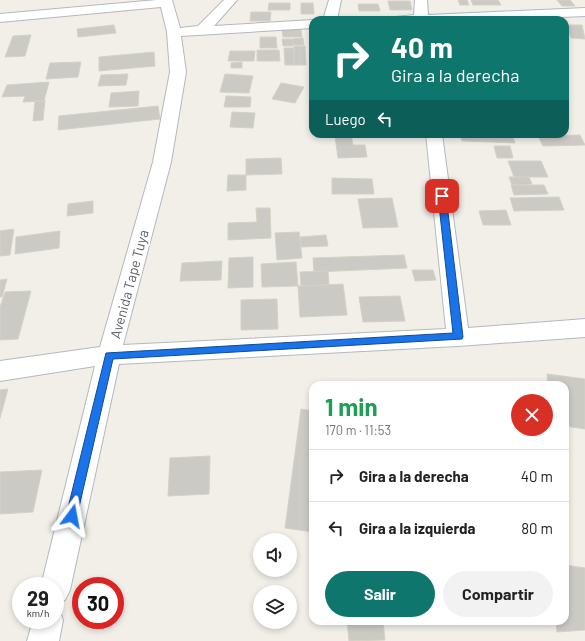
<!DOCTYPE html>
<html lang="es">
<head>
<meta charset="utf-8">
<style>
  body { margin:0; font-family:Barlow,sans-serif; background:#f2f2f2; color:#222; height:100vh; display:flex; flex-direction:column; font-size:15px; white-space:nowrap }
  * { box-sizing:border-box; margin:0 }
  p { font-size:13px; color:#767676 }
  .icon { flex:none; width:22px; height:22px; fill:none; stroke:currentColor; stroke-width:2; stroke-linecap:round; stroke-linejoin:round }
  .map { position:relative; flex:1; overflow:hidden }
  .panel { position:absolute; left:309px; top:381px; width:260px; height:244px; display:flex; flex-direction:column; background:#fff; border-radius:12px; box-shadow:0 2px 6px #0003 }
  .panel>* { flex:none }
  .top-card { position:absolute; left:309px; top:16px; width:260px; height:122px; border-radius:12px; box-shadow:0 2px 6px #0003; background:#0f766e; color:#fff; overflow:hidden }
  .tools { position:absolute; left:253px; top:533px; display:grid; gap:8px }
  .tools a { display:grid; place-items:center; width:44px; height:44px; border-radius:50%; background:#fff; box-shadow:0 2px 6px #0003; font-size:20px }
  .speed { position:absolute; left:12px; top:577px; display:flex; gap:8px; font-size:20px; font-weight:700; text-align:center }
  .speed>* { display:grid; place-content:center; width:52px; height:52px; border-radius:50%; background:#fff; box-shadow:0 2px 6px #0003; line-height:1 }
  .speed small { font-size:10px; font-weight:400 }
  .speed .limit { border:6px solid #d22; background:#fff; color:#111 }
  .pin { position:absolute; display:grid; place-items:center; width:34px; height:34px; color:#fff; margin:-17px; border-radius:8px; box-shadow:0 2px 6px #0006 }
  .me { position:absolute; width:44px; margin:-22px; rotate:13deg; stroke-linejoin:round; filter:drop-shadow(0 0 3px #0008) }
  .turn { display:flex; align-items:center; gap:14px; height:84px; padding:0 16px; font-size:18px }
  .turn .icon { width:52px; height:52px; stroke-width:2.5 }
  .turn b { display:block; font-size:28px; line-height:34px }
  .then { display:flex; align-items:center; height:38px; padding:0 16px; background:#0003; gap:8px; font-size:15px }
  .round { display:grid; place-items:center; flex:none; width:42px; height:42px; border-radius:21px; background:#f2f2f2 }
  .overview { display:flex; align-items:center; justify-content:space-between; height:68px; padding:0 16px }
  h1 { font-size:24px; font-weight:700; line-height:30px; color:#1e9e55 }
  .cta { display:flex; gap:8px; margin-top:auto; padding:8px 16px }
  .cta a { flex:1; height:46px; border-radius:24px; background:#0f766e; color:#fff; font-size:16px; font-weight:700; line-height:46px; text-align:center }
  .cta a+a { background:#f2f2f2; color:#222 }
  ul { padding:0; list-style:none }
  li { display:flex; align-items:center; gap:12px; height:52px; padding:0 16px; border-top:1px solid #e0e0e0 }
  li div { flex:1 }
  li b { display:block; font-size:15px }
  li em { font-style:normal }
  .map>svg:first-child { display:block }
</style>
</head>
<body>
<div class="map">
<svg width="585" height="641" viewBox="0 0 585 641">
  <rect width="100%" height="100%" fill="#f1efe8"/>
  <path fill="#cccac5" stroke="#d6d1c6" d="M 458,0 L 467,0 L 469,5 L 460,5 Z
    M 471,0 L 498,0 L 501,5 L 473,5 Z
    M 557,0 L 570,0 L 575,6 L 562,6 Z
    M 388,1 L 410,1 L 412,10 L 390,10 Z
    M 269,3 L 290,3 L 290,10 L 268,10 Z
    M 301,3 L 313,3 L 314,14 L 301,14 Z
    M 358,4 L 378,4 L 380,11 L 359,11 Z
    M 251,12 L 271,12 L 270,21 L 250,21 Z
    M 114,25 L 116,33 L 78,37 L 77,29 Z
    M 566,25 L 582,25 L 585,39 L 571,38 Z
    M 301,29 L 302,37 L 283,37 L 282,30 Z
    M 31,35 L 25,56 L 5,57 L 13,36 Z
    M 260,37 L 276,37 L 277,48 L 260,48 Z
    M 303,38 L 304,45 L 293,45 L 292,39 Z
    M 282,39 L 292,39 L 293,46 L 283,46 Z
    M 294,46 L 305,46 L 306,65 L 294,65 Z
    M 284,48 L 294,48 L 294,65 L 285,65 Z
    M 257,50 L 279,50 L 280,61 L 257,61 Z
    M 230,51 L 255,51 L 254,61 L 228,61 Z
    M 154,52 L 155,66 L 99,71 L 99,57 Z
    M 81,62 L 78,77 L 46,79 L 50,63 Z
    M 242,62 L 242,68 L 231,68 L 231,63 Z
    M 128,74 L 126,85 L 98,86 L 101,75 Z
    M 225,74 L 253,76 L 249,93 L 220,92 Z
    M 49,82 L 44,101 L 23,102 L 25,96 L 2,97 L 7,85 Z
    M 281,83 L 304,87 L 295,103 L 272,99 Z
    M 139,91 L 138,106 L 109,107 L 111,93 Z
    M 226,96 L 251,97 L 250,107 L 224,107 Z
    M 45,100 L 43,120 L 33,121 L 35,101 Z
    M 158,106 L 160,119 L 58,130 L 59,116 Z
    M 232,112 L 255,113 L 253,128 L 230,127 Z
    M 460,134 L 512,134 L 515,143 L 462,141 Z
    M 351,135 L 353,145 L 365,145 L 367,157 L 338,158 L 335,136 Z
    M 580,135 L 585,145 L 543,146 L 538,136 Z
    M 494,146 L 510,146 L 513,158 L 497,158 Z
    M 281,158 L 282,174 L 246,175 L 246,159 Z
    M 508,161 L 541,161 L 548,177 L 514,177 Z
    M 228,175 L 246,175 L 246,190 L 227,191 Z
    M 509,177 L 529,177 L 532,184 L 512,185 Z
    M 332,178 L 372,179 L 374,194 L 332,194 Z
    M 511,185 L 544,185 L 548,194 L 514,195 Z
    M 559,197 L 564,210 L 514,211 L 510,198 Z
    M 392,198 L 398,227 L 363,228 L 358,199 Z
    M 93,201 L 93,213 L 67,216 L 68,204 Z
    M 256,208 L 270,208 L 271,238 L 228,240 L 228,223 L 257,222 Z
    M 506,210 L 511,225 L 483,225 L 479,211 Z
    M 14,229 L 10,255 L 0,256 L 0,231 Z
    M 60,231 L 59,248 L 15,254 L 16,237 Z
    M 299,232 L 302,258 L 277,260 L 275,233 Z
    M 326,235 L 328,246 L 301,247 L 300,237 Z
    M 404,255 L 407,268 L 314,272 L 313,258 Z
    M 253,257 L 253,287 L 228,288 L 229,258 Z
    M 222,261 L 221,280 L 180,281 L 182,263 Z
    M 296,262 L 298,286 L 262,287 L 261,264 Z
    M 412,270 L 433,270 L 436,280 L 415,281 Z
    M 328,271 L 329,285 L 301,286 L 300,272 Z
    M 7,279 L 2,297 L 0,297 L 0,280 Z
    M 343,284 L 347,315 L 300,317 L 298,286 Z
    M 31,291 L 18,339 L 0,340 L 0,307 L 5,292 Z
    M 400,296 L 405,321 L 363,322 L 359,297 Z
    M 277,299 L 278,329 L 241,330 L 241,300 Z
    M 547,374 L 585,379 L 585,429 L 565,426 L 565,385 L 548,385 Z
    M 8,389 L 0,418 L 0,390 Z
    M 301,409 L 313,411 L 313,532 L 285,528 Z
    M 210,456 L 209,494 L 168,496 L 170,458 Z
    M 42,470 L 33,512 L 0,514 L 0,472 Z
    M 565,565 L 585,568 L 585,630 L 557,632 L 556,621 L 565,621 Z
    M 347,621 L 383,621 L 385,640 L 349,641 Z"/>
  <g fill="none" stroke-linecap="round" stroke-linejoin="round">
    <defs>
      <path id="minor" d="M 157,0 L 172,0 L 180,28 L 198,26 L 224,0 L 237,0 L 214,26 L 313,20 L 313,28 L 181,36 L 186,72 L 171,162 L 123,345 L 446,329 L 426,134 L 442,134 L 468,328 L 585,319 L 585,337 L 458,346 L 119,364 L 70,590 L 65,600 L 55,605 L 55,586 L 41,586 L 95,366 L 0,381 L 0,361 L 100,347 L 153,162 L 170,72 L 167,32 L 161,7 L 0,22 L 0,14 Z
        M 329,0 L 341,0 L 337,20 L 323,20 Z
        M 415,0 L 427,0 L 428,15 L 585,8 L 585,16 L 493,20 L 393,20 L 395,17 L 414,15 Z
        M 55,608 L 59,609 L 63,620 L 59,641 L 27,641 L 33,620 L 55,620 Z"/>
    </defs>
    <use href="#minor" stroke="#b5b8bc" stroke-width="2"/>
    <use href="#minor" fill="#fff" fill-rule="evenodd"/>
  </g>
  <path fill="#1a73e8" stroke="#114b97" d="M 442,194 L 446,196 L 463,337 L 462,339 L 113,359 L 77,516 L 76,520 L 72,522 L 68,520 L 66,516 L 106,353 L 453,333 L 438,196 Z"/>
  <g text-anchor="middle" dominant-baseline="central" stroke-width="3.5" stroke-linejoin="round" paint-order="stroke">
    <g font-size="14" fill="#5f6368" stroke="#fff">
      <text transform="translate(129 284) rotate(-75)">Avenida Tape Tuya</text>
    </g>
  </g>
</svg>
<div class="tools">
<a><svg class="icon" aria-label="sound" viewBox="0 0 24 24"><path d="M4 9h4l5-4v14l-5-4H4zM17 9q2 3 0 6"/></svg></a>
<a><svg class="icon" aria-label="layers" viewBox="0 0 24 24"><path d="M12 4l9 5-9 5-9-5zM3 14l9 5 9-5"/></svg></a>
</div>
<div class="speed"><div>29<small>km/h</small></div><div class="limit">30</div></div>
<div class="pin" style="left:442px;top:196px;background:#d93025"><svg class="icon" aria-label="arrive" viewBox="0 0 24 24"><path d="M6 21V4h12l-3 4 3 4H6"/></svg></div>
<svg class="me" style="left:72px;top:516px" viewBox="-20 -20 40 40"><path d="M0-17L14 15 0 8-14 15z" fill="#1a73e8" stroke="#fff" stroke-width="4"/></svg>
<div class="top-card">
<div class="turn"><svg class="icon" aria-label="right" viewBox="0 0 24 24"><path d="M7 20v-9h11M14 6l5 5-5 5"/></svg><div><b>40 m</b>Gira a la derecha</div></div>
<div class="then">Luego<svg class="icon" aria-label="left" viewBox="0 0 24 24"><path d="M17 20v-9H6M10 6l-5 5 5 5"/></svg></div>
</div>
<section class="panel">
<div class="overview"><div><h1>1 min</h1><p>170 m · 11:53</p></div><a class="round" style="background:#d93025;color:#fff"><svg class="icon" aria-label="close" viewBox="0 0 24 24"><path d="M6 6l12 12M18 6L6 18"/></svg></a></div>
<ul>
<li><svg class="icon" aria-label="right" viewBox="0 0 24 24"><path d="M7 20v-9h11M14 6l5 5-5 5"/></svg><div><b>Gira a la derecha</b></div><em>40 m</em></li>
<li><svg class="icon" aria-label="left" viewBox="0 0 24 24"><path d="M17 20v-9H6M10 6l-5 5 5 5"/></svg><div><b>Gira a la izquierda</b></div><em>80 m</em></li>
</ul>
<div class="cta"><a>Salir</a><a>Compartir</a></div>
</section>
</div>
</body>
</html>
